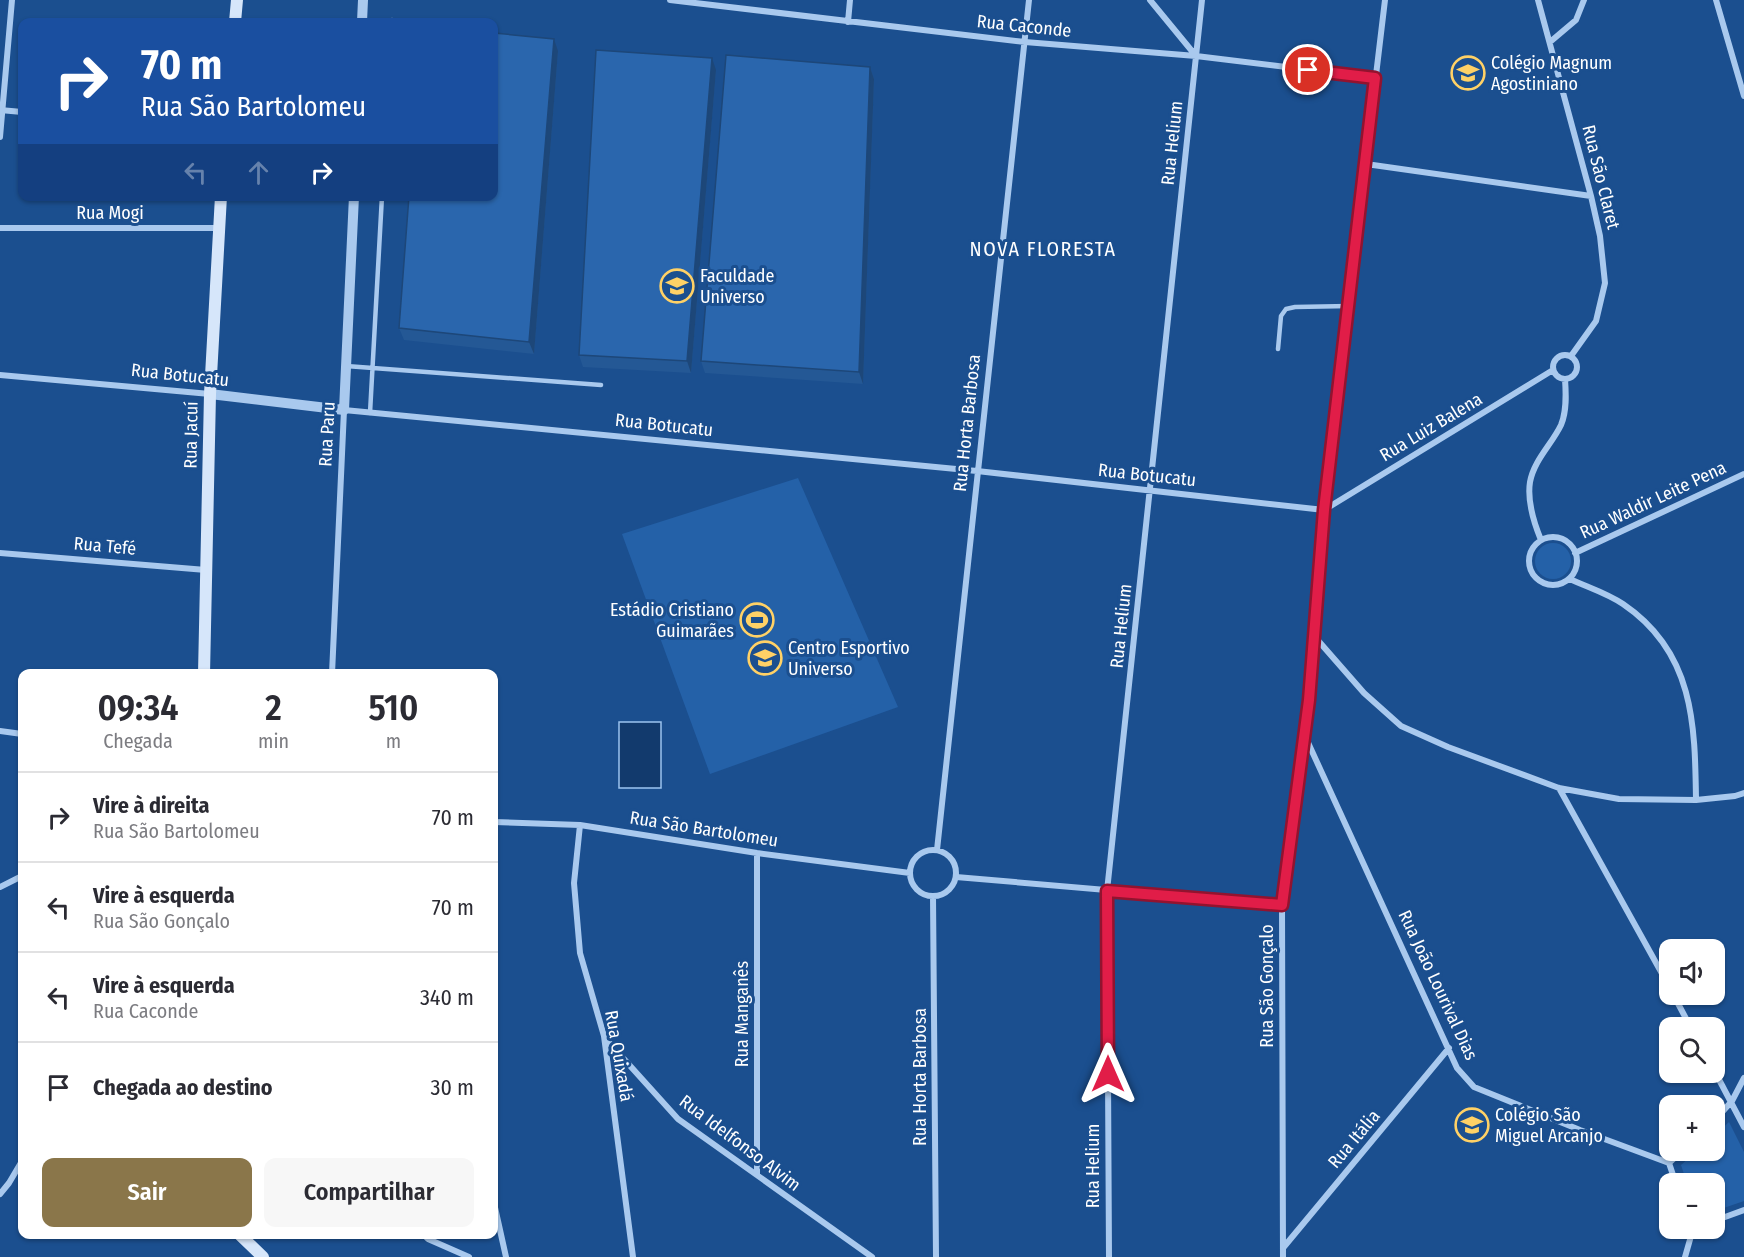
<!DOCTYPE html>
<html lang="pt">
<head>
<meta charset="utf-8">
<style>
  body { margin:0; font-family:"Fira Sans Condensed",sans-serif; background:#f7f7f7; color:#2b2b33; height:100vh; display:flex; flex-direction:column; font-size:22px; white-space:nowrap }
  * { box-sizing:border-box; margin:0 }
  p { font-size:20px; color:#7c7c81 }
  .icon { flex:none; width:33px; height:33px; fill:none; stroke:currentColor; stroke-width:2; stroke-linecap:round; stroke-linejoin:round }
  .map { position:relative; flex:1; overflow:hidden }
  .drawer { position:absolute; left:18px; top:669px; width:480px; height:570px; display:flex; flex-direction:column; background:#fff; border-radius:12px; box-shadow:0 2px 4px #0004 }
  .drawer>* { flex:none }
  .guide { position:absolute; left:18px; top:18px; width:480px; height:183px; border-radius:12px; box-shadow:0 2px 4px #0004; background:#1a4fa0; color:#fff; overflow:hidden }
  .buttons { position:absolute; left:1659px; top:939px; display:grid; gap:12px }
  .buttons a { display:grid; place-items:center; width:66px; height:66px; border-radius:12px; background:#fff; box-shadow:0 2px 4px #0004; font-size:30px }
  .pin { position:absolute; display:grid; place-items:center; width:51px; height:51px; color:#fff; margin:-26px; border:3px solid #fff; border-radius:50%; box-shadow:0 2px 6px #0007 }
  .me { position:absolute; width:66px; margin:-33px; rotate:0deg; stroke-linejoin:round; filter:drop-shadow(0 0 4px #0008) }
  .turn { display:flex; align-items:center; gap:21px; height:126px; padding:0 24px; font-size:27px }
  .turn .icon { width:78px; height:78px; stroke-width:2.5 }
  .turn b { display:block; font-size:42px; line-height:51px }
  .lanes { display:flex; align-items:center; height:57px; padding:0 24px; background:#0003; justify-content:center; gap:30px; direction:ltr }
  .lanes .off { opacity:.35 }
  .eta { display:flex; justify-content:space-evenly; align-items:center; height:102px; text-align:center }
  .eta b { font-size:36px; font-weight:600; line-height:42px }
  .button { display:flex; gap:12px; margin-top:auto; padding:12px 24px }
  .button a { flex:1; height:69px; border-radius:12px; background:#8a764a; color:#fff; font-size:24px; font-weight:600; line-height:69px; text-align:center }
  .button a+a { background:#f7f7f7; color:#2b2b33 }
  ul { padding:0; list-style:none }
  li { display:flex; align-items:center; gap:18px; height:90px; padding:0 24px; border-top:2px solid #e1e1e2 }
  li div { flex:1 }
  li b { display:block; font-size:22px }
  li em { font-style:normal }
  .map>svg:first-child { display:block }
</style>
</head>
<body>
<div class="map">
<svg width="1744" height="1257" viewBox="0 0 1744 1257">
  <rect width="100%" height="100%" fill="#1b4f8f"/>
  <path fill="#2461a8" d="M 798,478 L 898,707 L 710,774 L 622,534 Z
    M1535 561a18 18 0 1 1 36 0a18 18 0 1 1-36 0Z
    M 1729,1122 L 1744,1152 L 1744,1201 L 1715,1211 L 1714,1184 L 1687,1183 L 1681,1165 L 1697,1151 L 1714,1150 L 1715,1135 Z"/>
  <path fill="#123a6d" stroke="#9cc4f0" stroke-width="1.5" d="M 619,722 L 661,722 L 661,788 L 619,788 Z"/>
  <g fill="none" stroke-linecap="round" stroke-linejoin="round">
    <path stroke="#a9c9ee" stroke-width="4.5" d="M 392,22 L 392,20
      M 1278,349 L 1281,316 L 1286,309 L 1295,307 L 1349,306
      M 346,366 L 601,385
      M 370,413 L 382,196"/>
    <path stroke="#a9c9ee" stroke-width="6" d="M 670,0 L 1025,42 L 1196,56 L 1375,78
      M 1150,0 L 1196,56
      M 1538,0 L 1591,196 L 1600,236 L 1605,283 L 1596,321 L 1571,356
      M 1716,0 L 1744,96
      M 848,22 L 850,0
      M 1550,42 L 1576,20 L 1584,0
      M 0,110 L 22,112
      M 0,137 L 12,0
      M 1366,164 L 1591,196
      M 0,228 L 220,228
      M1553 367a12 12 0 1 1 24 0a12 12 0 1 1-24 0Z
      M 0,375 L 210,394
      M 1324,510 L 1553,370
      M1529 561a24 24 0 1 1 48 0a24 24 0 1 1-48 0Z
      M 1541,540 C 1534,523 1527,501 1530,482 C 1534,460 1552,444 1561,425 C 1567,411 1566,393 1565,379
      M 0,553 L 206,570
      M 1575,553 L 1744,474
      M 1570,579 C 1587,587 1607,593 1623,604 C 1694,652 1695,724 1696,800
      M 1315,637 L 1364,693 L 1401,726 L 1448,747 L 1559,788 L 1619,799 L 1696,800 L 1735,796 L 1744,793
      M 332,674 L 344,410 L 977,471 L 1324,510
      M 0,731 L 22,734
      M 1305,736 L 1457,1068 L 1474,1087 L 1580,1130 L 1669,1163
      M 1559,788 L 1670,988
      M 494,822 L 580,825 L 757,853 L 910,873
      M 580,825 L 574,883 L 580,953 L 604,1036 L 633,1257
      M910 873a23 23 0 1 1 46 0a23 23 0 1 1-46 0Z
      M 937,850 L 1029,0
      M 757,853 L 757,1175
      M 956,877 L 1282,905
      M 0,887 L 22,876
      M 933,896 L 936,1257
      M 1673,994 L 1691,1028
      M 605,1038 L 678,1119 L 872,1257
      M 1714,1070 L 1744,1127
      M 1714,1121 L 1732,1101 L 1744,1078
      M 1669,1163 L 1676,1184
      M 1669,1163 L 1683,1150
      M 0,1194 L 9,1183 L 22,1161
      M 494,1203 L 506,1257
      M 1714,1221 L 1744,1210
      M 423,1234 L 428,1239 L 469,1257
      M 1283,1248 L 1449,1048
      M 1109,1257 L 1107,891 L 1202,0
      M 1283,1257 L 1282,905 L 1305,735 L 1315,637 L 1324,510 L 1385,0
      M 1685,1257 L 1693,1229"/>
    <path stroke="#a9c9ee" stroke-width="10" d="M 362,22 L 363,0
      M 210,394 L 344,410 L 354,196"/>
    <path stroke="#d6e6fa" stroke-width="12" d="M 235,22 L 237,0
      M 204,674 L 210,394 L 221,196
      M 239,1234 L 263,1257"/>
  </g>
  <path fill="#245895" d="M 558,51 L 534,354 L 404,340 L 399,328 Z
    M 870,67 L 874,79 L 863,384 L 705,373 L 701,361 Z
    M 716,70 L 691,373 L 583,367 L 579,355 Z"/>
  <path fill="#1d4779" d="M 554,39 L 558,51 L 534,354 L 529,342 Z
    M 712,58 L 716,70 L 691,373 L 687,361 Z
    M 870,67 L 874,79 L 863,384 L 859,372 Z"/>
  <path fill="#2a66ad" stroke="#1d4779" stroke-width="1.5" d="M 494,33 L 554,39 L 529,342 L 399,328 L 409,196 L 494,196 Z
    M 596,50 L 712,58 L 687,361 L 579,355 Z
    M 726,55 L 870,67 L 859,372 L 701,361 Z"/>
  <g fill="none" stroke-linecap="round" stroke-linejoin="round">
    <defs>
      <path id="route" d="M 1108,1074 L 1107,891 L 1282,905 L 1309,700 L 1324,510 L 1375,78 L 1308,70"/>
    </defs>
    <use href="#route" stroke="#92132f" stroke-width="15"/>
    <use href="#route" stroke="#e11d48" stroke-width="10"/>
  </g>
  <defs>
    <symbol id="school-ring" viewBox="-11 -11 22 22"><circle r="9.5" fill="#1b4f8f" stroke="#ffd166" stroke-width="1.5"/><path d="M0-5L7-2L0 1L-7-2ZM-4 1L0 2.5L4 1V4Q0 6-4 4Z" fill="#ffd166"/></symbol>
    <symbol id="university-ring" viewBox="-11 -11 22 22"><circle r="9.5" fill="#1b4f8f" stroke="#ffd166" stroke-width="1.5"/><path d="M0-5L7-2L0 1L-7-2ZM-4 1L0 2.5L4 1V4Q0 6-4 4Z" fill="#ffd166"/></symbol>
    <symbol id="stadium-ring" viewBox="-11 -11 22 22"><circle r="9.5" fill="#1b4f8f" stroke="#ffd166" stroke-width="1.5"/><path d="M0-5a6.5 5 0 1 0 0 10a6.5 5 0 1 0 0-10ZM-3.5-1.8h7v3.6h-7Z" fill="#ffd166"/></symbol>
  </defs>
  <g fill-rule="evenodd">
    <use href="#school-ring" x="1449" y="54" width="38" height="38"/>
    <use href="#university-ring" x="658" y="267" width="38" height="38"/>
    <use href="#stadium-ring" x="738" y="601" width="38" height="38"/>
    <use href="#university-ring" x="746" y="639" width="38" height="38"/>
    <use href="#school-ring" x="1453" y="1106" width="38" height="38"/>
  </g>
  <g text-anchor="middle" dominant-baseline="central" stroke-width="6" stroke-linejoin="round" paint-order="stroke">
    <g font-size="18" fill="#fff" stroke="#1b4f8f">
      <text transform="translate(1024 26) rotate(6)">Rua Caconde</text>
      <text transform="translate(1172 143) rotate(-84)">Rua Helium</text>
      <text transform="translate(1601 177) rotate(76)">Rua São Claret</text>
      <text x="110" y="213">Rua Mogi</text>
      <text transform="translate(180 375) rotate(6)">Rua Botucatu</text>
      <text transform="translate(967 423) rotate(-84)">Rua Horta Barbosa</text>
      <text transform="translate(664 425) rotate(6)">Rua Botucatu</text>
      <text transform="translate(1431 427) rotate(-31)">Rua Luiz Balena</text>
      <text transform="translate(327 434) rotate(-87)">Rua Paru</text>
      <text transform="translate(191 435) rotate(-89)">Rua Jacuí</text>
      <text transform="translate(1147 475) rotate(6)">Rua Botucatu</text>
      <text transform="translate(1653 500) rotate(-25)">Rua Waldir Leite Pena</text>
      <text transform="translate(105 546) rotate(5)">Rua Tefé</text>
      <text transform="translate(1121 626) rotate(-84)">Rua Helium</text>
      <text transform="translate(704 829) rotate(9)">Rua São Bartolomeu</text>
      <text transform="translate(1438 985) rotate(65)">Rua João Lourival Dias</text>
      <text transform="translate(1267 986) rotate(-90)">Rua São Gonçalo</text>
      <text transform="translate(742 1014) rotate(-90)">Rua Manganês</text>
      <text transform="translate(619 1056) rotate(80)">Rua Quixadá</text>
      <text transform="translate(920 1077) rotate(-90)">Rua Horta Barbosa</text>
      <text transform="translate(1354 1139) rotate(-50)">Rua Itália</text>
      <text transform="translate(740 1143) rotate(37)">Rua Idelfonso Alvim</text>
      <text transform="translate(1093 1166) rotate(-90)">Rua Helium</text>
    </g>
    <g font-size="18" fill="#fff" stroke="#1b4f8f" text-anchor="start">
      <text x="1491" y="63">Colégio Magnum<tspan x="1491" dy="21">Agostiniano</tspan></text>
      <text x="700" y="276">Faculdade<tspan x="700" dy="21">Universo</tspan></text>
      <text x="734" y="610" text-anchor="end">Estádio Cristiano<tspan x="734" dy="21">Guimarães</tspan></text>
      <text x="788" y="648">Centro Esportivo<tspan x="788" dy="21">Universo</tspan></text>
      <text x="1495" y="1115">Colégio São<tspan x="1495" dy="21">Miguel Arcanjo</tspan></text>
    </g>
    <g font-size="20" letter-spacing="1.5" fill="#fff" stroke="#1b4f8f">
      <text x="1043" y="249">NOVA FLORESTA</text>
    </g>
  </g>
</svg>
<div class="buttons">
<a><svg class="icon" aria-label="sound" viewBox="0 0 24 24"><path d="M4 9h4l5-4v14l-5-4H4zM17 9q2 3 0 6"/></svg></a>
<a><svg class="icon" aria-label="search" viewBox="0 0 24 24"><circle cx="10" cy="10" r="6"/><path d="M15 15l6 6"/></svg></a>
<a>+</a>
<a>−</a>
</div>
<div class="pin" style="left:1308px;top:70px;background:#d93025"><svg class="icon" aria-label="arrive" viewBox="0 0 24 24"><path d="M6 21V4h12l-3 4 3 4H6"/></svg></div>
<svg class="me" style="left:1108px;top:1074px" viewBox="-20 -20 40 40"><path d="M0-17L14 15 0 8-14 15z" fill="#e11d48" stroke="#fff" stroke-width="4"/></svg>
<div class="guide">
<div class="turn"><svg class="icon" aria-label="right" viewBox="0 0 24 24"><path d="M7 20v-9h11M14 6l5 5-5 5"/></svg><div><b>70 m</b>Rua São Bartolomeu</div></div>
<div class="lanes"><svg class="icon off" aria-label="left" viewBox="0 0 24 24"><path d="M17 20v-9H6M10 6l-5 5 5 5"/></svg><svg class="icon off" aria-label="ahead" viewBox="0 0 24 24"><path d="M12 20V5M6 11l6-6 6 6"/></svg><svg class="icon" aria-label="right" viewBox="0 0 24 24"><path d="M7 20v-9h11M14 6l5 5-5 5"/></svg></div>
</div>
<section class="drawer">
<div class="eta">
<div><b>09:34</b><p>Chegada</p></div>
<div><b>2</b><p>min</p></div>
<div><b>510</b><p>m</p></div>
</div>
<ul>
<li><svg class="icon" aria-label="right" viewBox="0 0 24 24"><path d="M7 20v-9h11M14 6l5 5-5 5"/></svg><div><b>Vire à direita</b><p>Rua São Bartolomeu</p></div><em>70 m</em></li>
<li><svg class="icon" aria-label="left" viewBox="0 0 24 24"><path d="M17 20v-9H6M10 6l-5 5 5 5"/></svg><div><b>Vire à esquerda</b><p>Rua São Gonçalo</p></div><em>70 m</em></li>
<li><svg class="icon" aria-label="left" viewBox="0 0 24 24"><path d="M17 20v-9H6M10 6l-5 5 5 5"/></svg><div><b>Vire à esquerda</b><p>Rua Caconde</p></div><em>340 m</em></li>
<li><svg class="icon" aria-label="arrive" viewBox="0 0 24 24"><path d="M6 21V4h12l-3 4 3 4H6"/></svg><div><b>Chegada ao destino</b></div><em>30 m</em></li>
</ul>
<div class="button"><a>Sair</a><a>Compartilhar</a></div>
</section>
</div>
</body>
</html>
